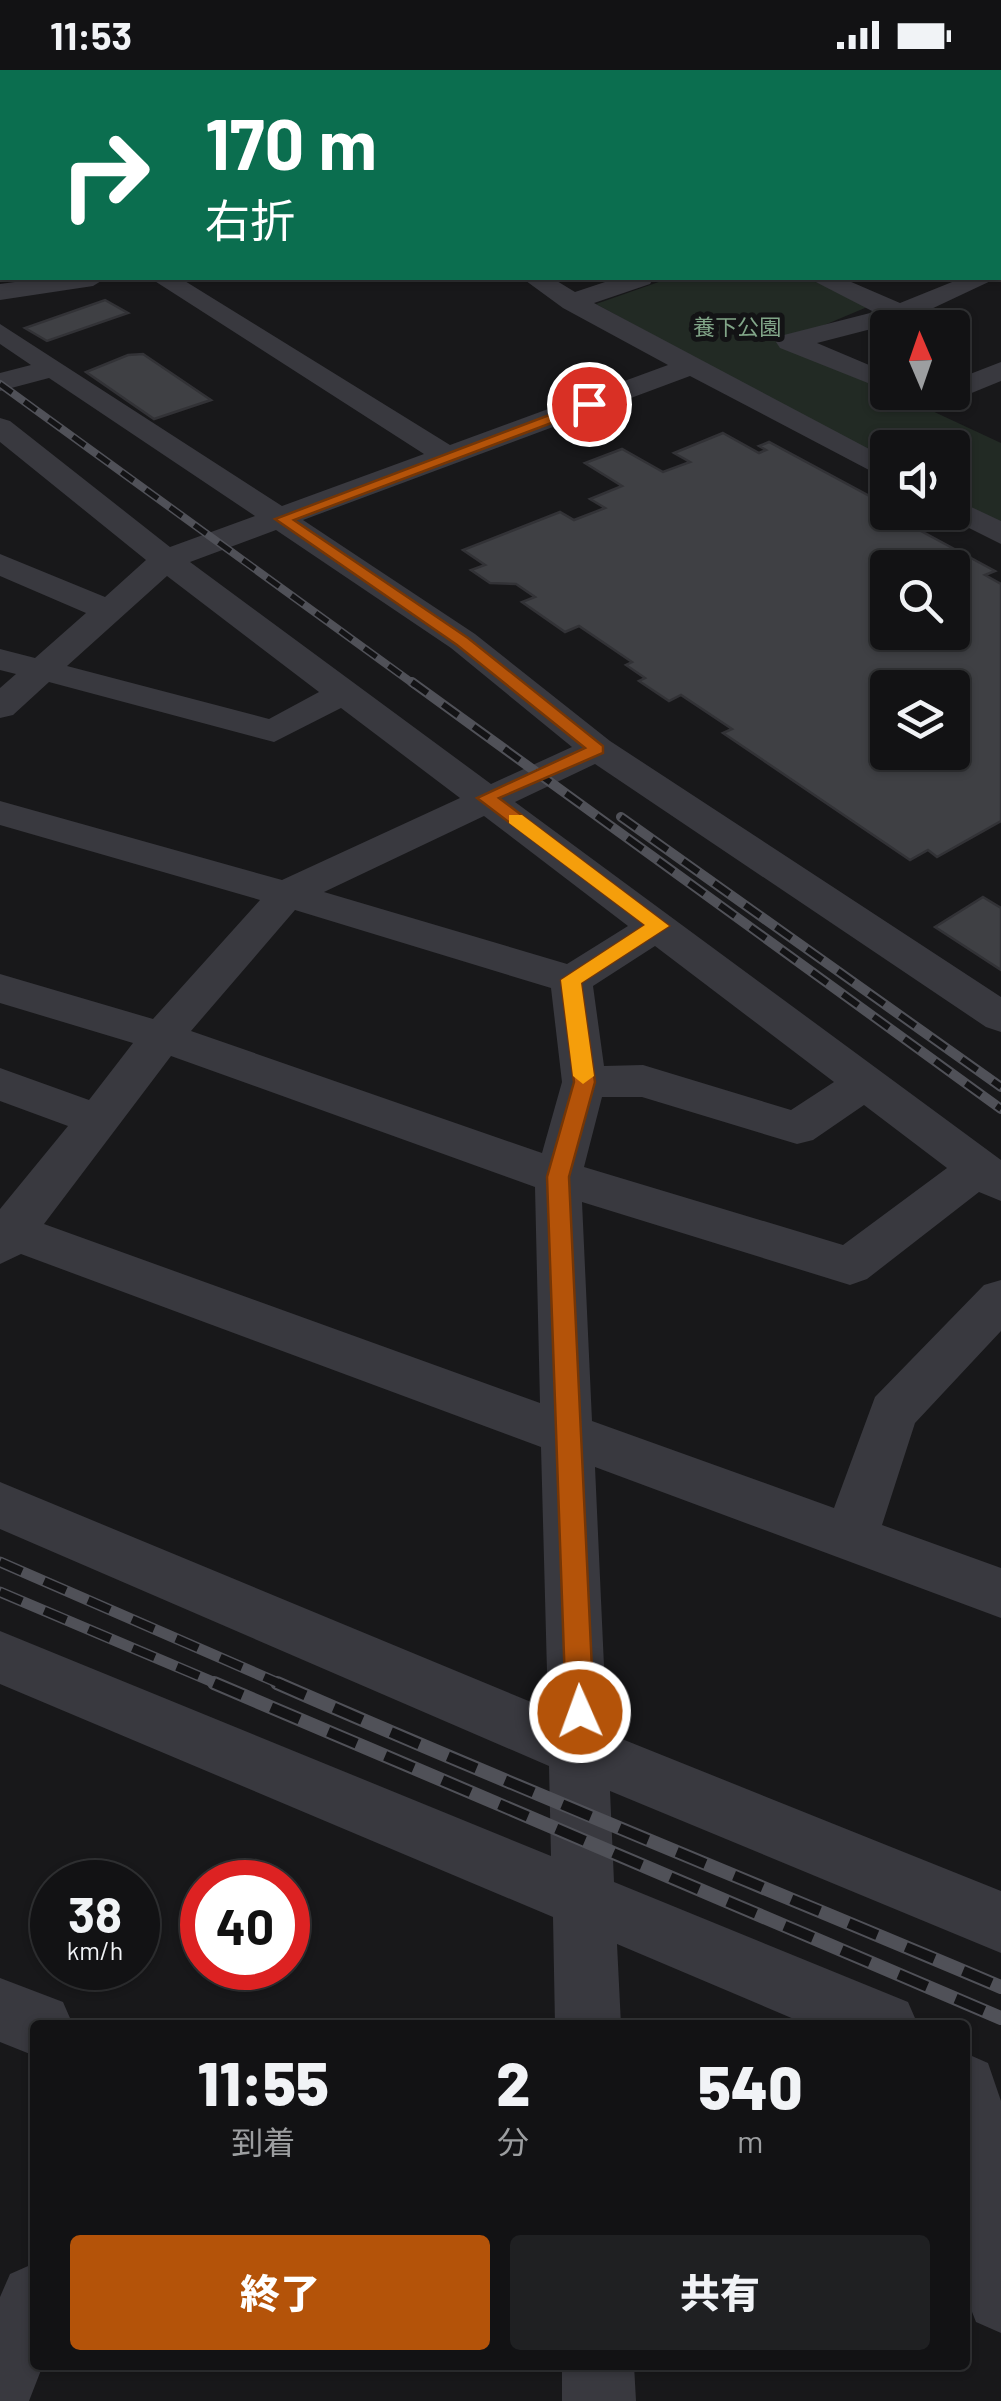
<!DOCTYPE html>
<html lang="ja">
<head>
<meta charset="utf-8">
<style>
  body { margin:0; font-family:Barlow,"Noto Sans JP",sans-serif; background:#1f2022; color:#f1f3f6; height:100vh; display:flex; flex-direction:column; font-size:38px; white-space:nowrap }
  * { box-sizing:border-box; margin:0 }
  p { font-size:32px; color:#9c9ea0 }
  .icon { flex:none; width:55px; height:55px; fill:none; stroke:currentColor; stroke-width:2; stroke-linecap:round; stroke-linejoin:round }
  .map { position:relative; flex:1; overflow:hidden }
  .side { position:absolute; left:30px; top:1950px; width:940px; height:350px; display:flex; flex-direction:column; background:#121214; border-radius:10px; box-shadow:0 2px 8px #0004,0 0 0 2px #313234 }
  .side>* { flex:none }
  .guide { position:absolute; left:0px; top:0px; width:1002px; height:210px; box-shadow:0 2px 8px #0004,0 0 0 2px #313234; background:#0b6e4f; color:#fff; overflow:hidden }
  .needle { width:65px; rotate:358deg }
  .controls { position:absolute; left:870px; top:240px; display:grid; gap:20px }
  .controls a { display:grid; place-items:center; width:100px; height:100px; border-radius:10px; background:#121214; box-shadow:0 2px 8px #0004,0 0 0 2px #313234; font-size:50px }
  .speed { position:absolute; left:30px; top:1790px; display:flex; gap:20px; font-size:50px; font-weight:700; text-align:center }
  .speed>* { display:grid; place-content:center; width:130px; height:130px; border-radius:50%; background:#121214; box-shadow:0 2px 8px #0004,0 0 0 2px #313234; line-height:1 }
  .speed small { font-size:25px; font-weight:400 }
  .speed .limit { border:15px solid #d22; background:#fff; color:#111 }
  .pin { position:absolute; display:grid; place-items:center; width:85px; height:85px; color:#fff; margin:-42px; border:5px solid #fff; border-radius:50%; box-shadow:0 2px 10px #0007 }
  .me { position:absolute; width:110px; margin:-55px; rotate:358deg; stroke-linejoin:round; filter:drop-shadow(0 0 8px #0008) }
  .turn { display:flex; align-items:center; gap:35px; height:210px; padding:0 40px; font-size:45px }
  .turn .icon { width:130px; height:130px; stroke-width:2.5 }
  .turn b { display:block; font-size:70px; line-height:85px }
  .eta { display:flex; justify-content:space-evenly; align-items:center; height:170px; text-align:center }
  .eta b { font-size:60px; font-weight:800; line-height:70px }
  .primary-button { display:flex; gap:20px; margin-top:auto; padding:20px 40px }
  .primary-button a { flex:1; height:115px; border-radius:10px; background:#b45309; color:#fff; font-size:40px; font-weight:800; line-height:115px; text-align:center }
  .primary-button a+a { background:#1f2022; color:#f1f3f6 }
  .status { display:flex; justify-content:space-between; align-items:center; height:70px; padding:0 50px; background:#121214; direction:ltr }
  .status svg { height:28px; fill:currentColor }
  .map>svg:first-child { display:block }
</style>
</head>
<body>
<div class="status"><b>11:53</b><svg viewBox="0 0 49 12"><path d="M0 12V9h3v3zM5 12V6h3v6zM10 12V3h3v9zM15 12V0h3v12zM26 1h20v11H26zM47 4h2v5h-2z"/></svg></div>
<div class="map">
<svg width="1001" height="2331" viewBox="0 0 1001 2331">
  <rect width="100%" height="100%" fill="#18181a"/>
  <path fill="#222a24" d="M 670,208 L 806,208 L 872,235 L 784,272 L 1001,373 L 1001,453 L 953,428 L 952,378 L 888,378 L 887,392 L 596,234 Z"/>
  <path fill="#3f4044" stroke="#323236" stroke-width="2.5" fill-rule="evenodd" d="M 105,230 L 128,243 L 47,271 L 25,258 Z
    M 143,284 L 211,330 L 154,349 L 86,302 L 128,285 Z
    M 723,363 L 759,383 L 766,380 L 759,376 L 769,372 L 888,436 L 888,442 L 899,442 L 929,459 L 923,462 L 995,501 L 985,505 L 1001,514 L 1001,751 L 937,787 L 928,780 L 910,790 L 723,663 L 732,659 L 681,625 L 669,631 L 639,611 L 645,608 L 626,595 L 632,592 L 579,556 L 565,562 L 522,532 L 535,527 L 516,514 L 490,513 L 471,500 L 485,495 L 463,480 L 560,442 L 574,450 L 605,438 L 590,429 L 622,416 L 585,393 L 622,379 L 663,402 L 690,392 L 674,383 ZM 888,498 L 952,498 L 952,562 L 888,562 ZM 888,618 L 952,618 L 952,682 L 888,682 Z
    M 983,827 L 1001,838 L 1001,900 L 935,857 Z"/>
  <g fill="none" stroke-linecap="round" stroke-linejoin="round">
    <path fill="#39393f" fill-rule="evenodd" d="M 176,0 L 198,0 L 200,2 L 178,2 Z
      M 505,0 L 528,0 L 530,2 L 507,2 Z
      M 725,0 L 748,0 L 750,2 L 727,2 Z
      M 877,0 L 903,0 L 905,2 L 879,2 Z
      M 1000,44 L 1001,44 L 1001,58 L 1000,58 Z
      M 0,45 L 2,46 L 2,60 L 0,59 Z
      M 0,104 L 2,104 L 2,118 L 0,118 Z
      M 1000,110 L 1001,110 L 1001,124 L 1000,124 Z
      M 0,148 L 2,149 L 2,164 L 0,164 Z
      M 44,208 L 106,208 L 93,216 L 0,230 L 0,214 Z
      M 150,208 L 180,208 L 450,375 L 668,295 L 563,238 L 522,208 L 552,208 L 575,222 L 617,208 L 654,208 L 650,214 L 594,233 L 888,389 L 888,410 L 690,306 L 303,450 L 475,564 L 610,671 L 1001,927 L 1001,962 L 986,957 L 595,694 L 515,732 L 1001,1090 L 1001,1131 L 979,1122 L 867,1209 L 850,1215 L 582,1132 L 592,1351 L 834,1438 L 875,1327 L 984,1215 L 1001,1210 L 1001,1261 L 915,1353 L 882,1455 L 1001,1498 L 1001,1548 L 595,1397 L 607,1663 L 1001,1821 L 1001,1883 L 610,1721 L 614,1812 L 908,1932 L 918,1955 L 808,1955 L 617,1874 L 621,1955 L 555,1955 L 553,1847 L 0,1614 L 0,1561 L 551,1786 L 549,1696 L 0,1459 L 0,1412 L 548,1639 L 541,1377 L 21,1184 L 0,1194 L 0,1139 L 68,1056 L 0,1031 L 0,998 L 89,1030 L 133,973 L 0,933 L 0,904 L 153,949 L 260,830 L 0,755 L 0,731 L 282,810 L 460,728 L 341,638 L 274,672 L 49,612 L 13,645 L 0,648 L 0,618 L 16,604 L 0,600 L 0,579 L 35,588 L 86,543 L 0,506 L 0,484 L 105,527 L 146,490 L 0,372 L 0,348 L 10,351 L 170,477 L 255,446 L 49,308 L 0,321 L 0,303 L 31,295 L 0,274 L 0,254 L 282,436 L 424,384 ZM 276,460 L 451,578 L 572,677 L 491,714 L 190,492 ZM 167,506 L 319,622 L 269,649 L 67,596 ZM 484,746 L 628,856 L 567,894 L 324,822 ZM 295,840 L 551,918 L 562,1012 L 542,1083 L 191,961 ZM 655,876 L 834,1012 L 791,1040 L 643,995 L 604,996 L 593,916 ZM 171,986 L 535,1117 L 540,1333 L 44,1154 ZM 602,1027 L 642,1027 L 797,1074 L 813,1070 L 864,1035 L 947,1098 L 843,1175 L 584,1097 Z
      M 808,208 L 842,208 L 900,233 L 962,208 L 997,208 L 910,249 L 817,273 L 888,303 L 888,321 L 780,278 L 776,272 L 780,266 L 874,242 Z
      M 1001,292 L 1001,311 L 952,331 L 938,322 L 952,322 L 952,311 Z
      M 952,428 L 1001,451 L 1001,474 L 941,444 L 952,442 Z
      M 0,1908 L 63,1932 L 73,1955 L 35,1955 L 35,1986 L 0,1972 Z
      M 965,1983 L 988,1993 L 1001,2031 L 1001,2263 L 976,2252 L 965,2224 Z
      M 35,2193 L 35,2295 L 43,2295 L 29,2331 L 0,2331 L 0,2227 L 10,2204 Z
      M 562,2295 L 634,2295 L 636,2331 L 562,2331 Z"/>
    <defs>
      <path id="rail-far3" d="M 0,314 L 415,615"/>
      <path id="rail-far2" d="M 412,612 L 1001,1039
        M 621,747 L 1001,1017"/>
      <path id="rail-far1" d="M 0,1492 L 283,1615
        M 0,1522 L 220,1615"/>
      <path id="rail" d="M 214,1613 L 1001,1948
        M 277,1613 C 517,1718 760,1815 1001,1917"/>
    </defs>
    <use href="#rail-far3" stroke="#505158" stroke-width="8"/>
    <use href="#rail-far2" stroke="#505158" stroke-width="10"/>
    <use href="#rail-far1" stroke="#505158" stroke-width="11"/>
    <use href="#rail" stroke="#505158" stroke-width="14"/>
    <use href="#rail-far3" stroke="#131315" stroke-width="5" stroke-dasharray="15" stroke-linecap="butt"/>
    <use href="#rail-far2" stroke="#131315" stroke-width="6" stroke-dasharray="19" stroke-linecap="butt"/>
    <use href="#rail-far1" stroke="#131315" stroke-width="8" stroke-dasharray="24" stroke-linecap="butt"/>
    <use href="#rail" stroke="#131315" stroke-width="10" stroke-dasharray="31" stroke-linecap="butt"/>
  </g>
  <path fill="#b45309" stroke="#753606" stroke-width="2.5" d="M 589,330 L 594,337 L 294,450 L 468,568 L 603,676 L 603,683 L 499,728 L 669,856 L 581,913 L 595,1012 L 569,1107 L 594,1642 L 590,1651 L 580,1655 L 570,1651 L 566,1642 L 547,1107 L 574,1012 L 561,910 L 645,855 L 477,728 L 585,678 L 457,575 L 275,449 Z"/>
  <path fill="#f59e0b" d="M 509,745 L 522,745 L 669,856 L 581,913 L 594,1006 L 583,1014 L 573,1006 L 561,910 L 645,855 L 509,753 Z"/>
  <g text-anchor="middle" dominant-baseline="central" stroke-width="10" stroke-linejoin="round" paint-order="stroke">
    <g font-size="22" fill="#81a588" stroke="#131315">
      <text x="737" y="256">養下公園</text>
    </g>
  </g>
</svg>
<div class="controls">
<a><svg class="needle" viewBox="-14 -14 28 28"><path d="M0-13l5 13h-10z" fill="#e53935"/><path d="M0 13l5-13h-10z" fill="#9c9ea0"/></svg></a>
<a><svg class="icon" aria-label="sound" viewBox="0 0 24 24"><path d="M4 9h4l5-4v14l-5-4H4zM17 9q2 3 0 6"/></svg></a>
<a><svg class="icon" aria-label="search" viewBox="0 0 24 24"><circle cx="10" cy="10" r="6"/><path d="M15 15l6 6"/></svg></a>
<a><svg class="icon" aria-label="layers" viewBox="0 0 24 24"><path d="M12 4l9 5-9 5-9-5zM3 14l9 5 9-5"/></svg></a>
</div>
<div class="speed"><div>38<small>km/h</small></div><div class="limit">40</div></div>
<div class="pin" style="left:589px;top:334px;background:#d93025"><svg class="icon" aria-label="arrive" viewBox="0 0 24 24"><path d="M6 21V4h12l-3 4 3 4H6"/></svg></div>
<svg class="me" style="left:580px;top:1642px" viewBox="-20 -20 40 40"><circle r="17" fill="#b45309" stroke="#fff" stroke-width="3"/><path d="M0-11L8 9 0 5-8 9z" fill="#fff"/></svg>
<div class="guide">
<div class="turn"><svg class="icon" aria-label="right" viewBox="0 0 24 24"><path d="M7 20v-9h11M14 6l5 5-5 5"/></svg><div><b>170 m</b>右折</div></div>
</div>
<section class="side">
<div class="eta">
<div><b>11:55</b><p>到着</p></div>
<div><b>2</b><p>分</p></div>
<div><b>540</b><p>m</p></div>
</div>
<div class="primary-button"><a>終了</a><a>共有</a></div>
</section>
</div>
</body>
</html>
